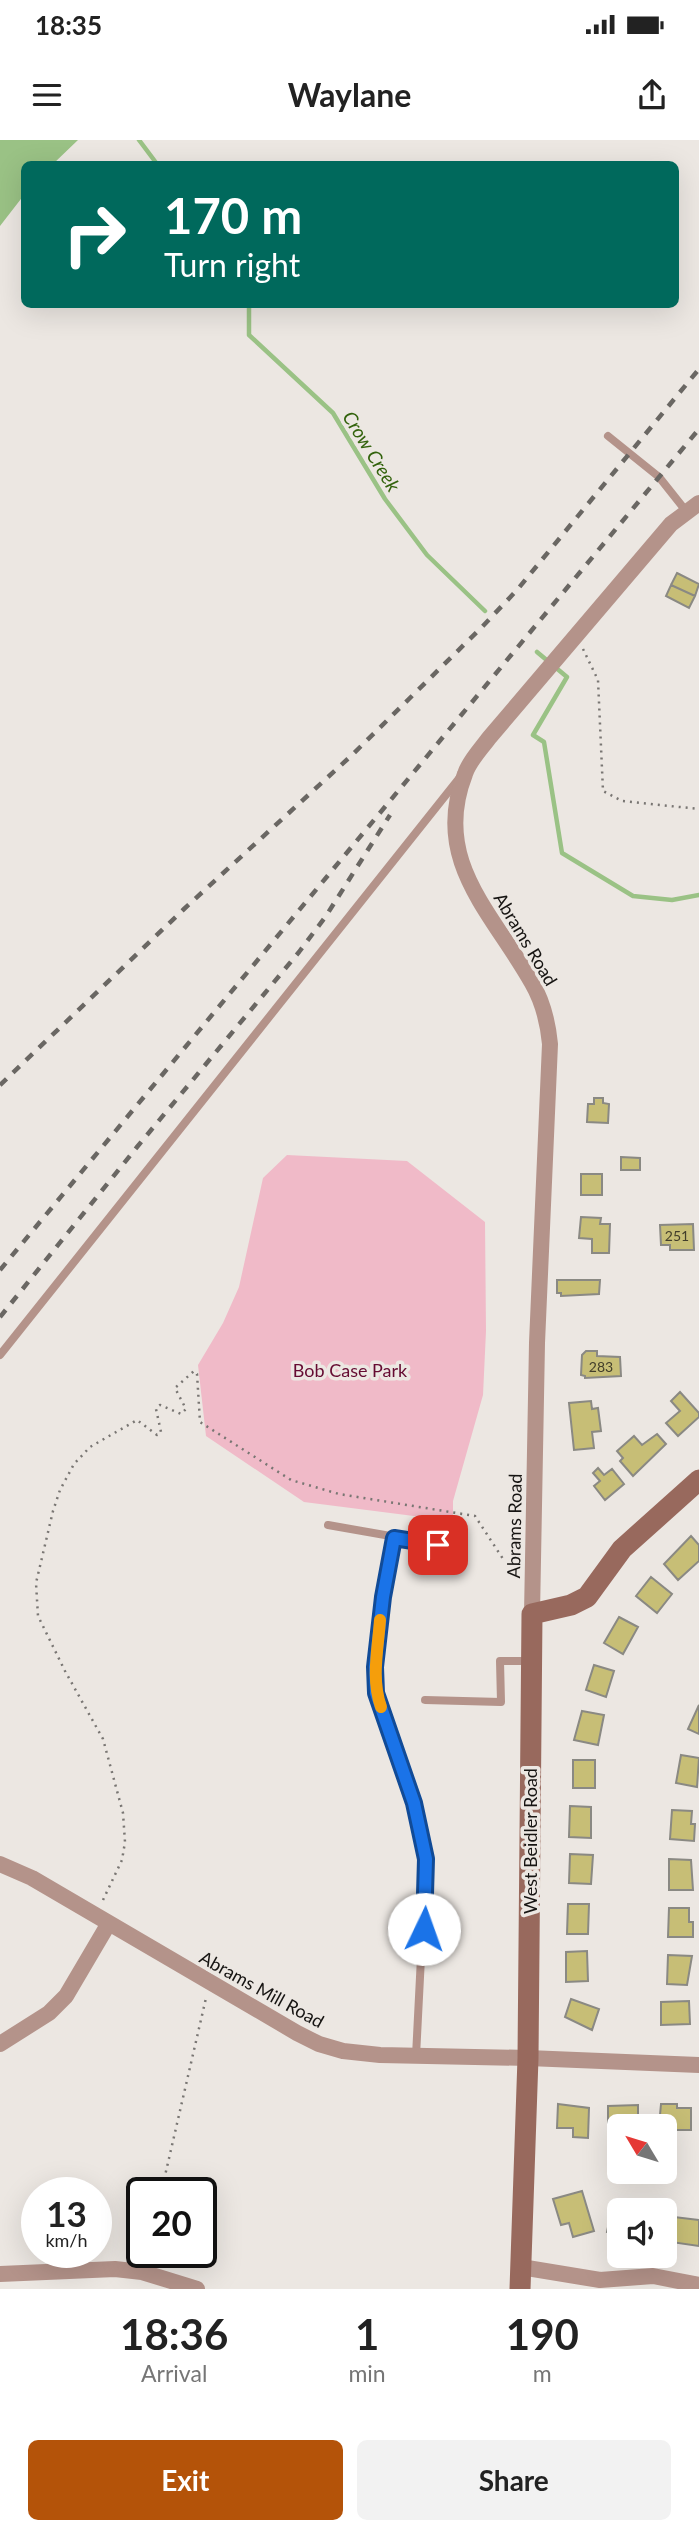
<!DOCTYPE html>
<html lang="en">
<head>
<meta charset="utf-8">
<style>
  body { margin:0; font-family:Lato,sans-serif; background:#f2f2f2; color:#222; height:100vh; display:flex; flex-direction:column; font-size:26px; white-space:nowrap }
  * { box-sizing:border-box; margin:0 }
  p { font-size:23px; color:#767676 }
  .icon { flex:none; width:38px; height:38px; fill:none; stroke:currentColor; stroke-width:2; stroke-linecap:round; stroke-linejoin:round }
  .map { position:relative; height:2149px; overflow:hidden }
  .sheet { display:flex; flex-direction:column; background:#fff; flex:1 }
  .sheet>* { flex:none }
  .top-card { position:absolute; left:21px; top:21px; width:658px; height:147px; border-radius:10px; box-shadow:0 7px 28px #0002; background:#00695c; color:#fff; overflow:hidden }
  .needle { width:46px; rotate:308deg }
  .fabs { position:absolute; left:607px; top:1974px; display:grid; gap:14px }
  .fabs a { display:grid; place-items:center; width:70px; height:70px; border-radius:10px; background:#fff; box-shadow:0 7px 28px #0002; font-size:35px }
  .speed { position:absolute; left:21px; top:2037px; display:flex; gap:14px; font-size:35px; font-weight:700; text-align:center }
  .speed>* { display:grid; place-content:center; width:91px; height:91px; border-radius:50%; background:#fff; box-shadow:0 7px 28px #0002; line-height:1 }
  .speed small { font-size:18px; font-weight:400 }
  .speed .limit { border:4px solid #111; border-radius:10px; background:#fff; color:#111 }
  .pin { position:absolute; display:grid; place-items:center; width:60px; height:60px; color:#fff; margin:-30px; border-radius:14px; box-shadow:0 4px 10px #0006 }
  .me { position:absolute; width:77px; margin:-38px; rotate:3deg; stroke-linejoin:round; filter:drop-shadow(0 0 5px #0008) }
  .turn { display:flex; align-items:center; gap:24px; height:147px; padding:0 28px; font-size:32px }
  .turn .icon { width:91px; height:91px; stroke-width:2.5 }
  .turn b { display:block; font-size:49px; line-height:60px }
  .eta { display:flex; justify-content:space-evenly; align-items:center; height:119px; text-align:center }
  .eta b { font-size:42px; font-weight:700; line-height:49px }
  .button { display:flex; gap:14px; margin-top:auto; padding:14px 28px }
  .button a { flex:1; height:80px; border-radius:10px; background:#b45309; color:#fff; font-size:28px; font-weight:700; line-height:80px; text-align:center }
  .button a+a { background:#f2f2f2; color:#222 }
  .status { display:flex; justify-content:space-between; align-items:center; height:49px; padding:0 35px; background:#fff; direction:ltr }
  .status svg { height:19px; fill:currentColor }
  header { display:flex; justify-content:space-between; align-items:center; height:91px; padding:0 28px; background:#fff; font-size:32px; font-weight:700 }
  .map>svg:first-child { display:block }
</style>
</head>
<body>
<div class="status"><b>18:35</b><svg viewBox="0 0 49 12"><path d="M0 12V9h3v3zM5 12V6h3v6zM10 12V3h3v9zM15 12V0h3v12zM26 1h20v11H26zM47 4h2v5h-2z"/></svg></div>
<header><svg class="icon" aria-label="menu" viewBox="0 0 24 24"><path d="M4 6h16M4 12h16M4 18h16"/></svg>Waylane<svg class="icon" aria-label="share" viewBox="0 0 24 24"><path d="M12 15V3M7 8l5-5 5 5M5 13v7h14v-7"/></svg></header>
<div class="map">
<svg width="699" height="2149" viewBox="0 0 699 2149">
  <rect width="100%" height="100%" fill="#ece7e2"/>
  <path fill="#f0bac8" d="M 287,1015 L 407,1021 L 485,1082 L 486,1191 L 483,1255 L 453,1361 L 453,1381 L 304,1362 L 206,1296 L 198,1225 L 223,1183 L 239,1147 L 263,1038 Z"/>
  <path fill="#9ac285" d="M 0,0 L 78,0 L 53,24 L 24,24 L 24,55 L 0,86 Z"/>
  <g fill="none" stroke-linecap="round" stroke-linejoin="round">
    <path stroke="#9ac285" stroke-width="4.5" d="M 139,0 L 157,24
      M 249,164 L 249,195 L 333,273 L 385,359 L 427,415 L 485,471
      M 537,512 L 567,537 L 533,595 L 544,602 L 562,713 L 633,756 L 672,760 L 699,755"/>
  </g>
  <path fill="#c7be76" stroke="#8a8983" stroke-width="2" d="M 677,433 L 699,444 L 695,456 L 671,445 Z
    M 671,445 L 695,456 L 689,468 L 666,456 Z
    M 594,958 L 603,958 L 603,963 L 609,964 L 608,983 L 587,982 L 588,964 L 594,964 Z
    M 621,1017 L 640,1018 L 640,1030 L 621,1030 Z
    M 581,1034 L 602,1034 L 602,1055 L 581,1055 Z
    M 581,1077 L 601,1078 L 600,1084 L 610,1084 L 609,1113 L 592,1113 L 592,1099 L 579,1098 Z
    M 693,1084 L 694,1110 L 670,1110 L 670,1105 L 661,1105 L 660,1085 Z
    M 557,1140 L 600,1140 L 599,1154 L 561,1156 L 561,1153 L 557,1153 Z
    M 586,1211 L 597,1211 L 597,1216 L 620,1217 L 621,1236 L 585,1238 L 585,1236 L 581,1235 L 582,1215 Z
    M 680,1252 L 699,1273 L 699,1277 L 678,1296 L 666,1283 L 680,1271 L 671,1261 Z
    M 591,1261 L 592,1269 L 598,1268 L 601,1291 L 592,1292 L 594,1308 L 574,1310 L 569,1263 Z
    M 657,1294 L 666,1304 L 633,1336 L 620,1321 L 623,1318 L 617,1311 L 634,1296 L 642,1305 Z
    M 598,1328 L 604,1335 L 612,1329 L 624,1344 L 605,1360 L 594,1346 L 600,1341 L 593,1333 Z
    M 691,1396 L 699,1405 L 699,1421 L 678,1440 L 664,1424 Z
    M 651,1437 L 672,1454 L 657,1473 L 636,1456 Z
    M 619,1477 L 638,1487 L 623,1514 L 604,1503 Z
    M 594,1525 L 614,1531 L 606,1557 L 586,1550 Z
    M 699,1565 L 699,1594 L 688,1589 Z
    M 582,1571 L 604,1575 L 598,1605 L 574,1600 Z
    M 681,1615 L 699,1618 L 697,1647 L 676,1643 Z
    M 573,1620 L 595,1620 L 595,1648 L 573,1648 Z
    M 570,1666 L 591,1667 L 591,1698 L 569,1697 Z
    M 672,1670 L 692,1671 L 691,1684 L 695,1684 L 694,1701 L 670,1699 Z
    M 570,1714 L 593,1715 L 591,1744 L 569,1743 Z
    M 669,1719 L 691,1720 L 693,1750 L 669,1750 Z
    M 568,1764 L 589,1764 L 588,1794 L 567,1794 Z
    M 669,1768 L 689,1768 L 689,1782 L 693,1782 L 693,1797 L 668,1797 Z
    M 587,1811 L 588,1841 L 566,1842 L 566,1812 Z
    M 668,1815 L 692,1816 L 687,1845 L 667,1844 Z
    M 571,1859 L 599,1869 L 592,1890 L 565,1877 Z
    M 689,1861 L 690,1884 L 661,1885 L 661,1862 Z
    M 558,1964 L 589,1968 L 588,1998 L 573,1997 L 573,1988 L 557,1988 Z
    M 661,1964 L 677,1964 L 677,1968 L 691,1968 L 691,1990 L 665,1990 L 665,1986 L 659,1986 Z
    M 638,1965 L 638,1980 L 643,1980 L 643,1986 L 608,1987 L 608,1966 Z
    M 582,2051 L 594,2091 L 573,2097 L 569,2083 L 561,2085 L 553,2059 Z
    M 611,2072 L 620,2074 L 620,2095 L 607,2092 Z
    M 674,2077 L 699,2080 L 699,2106 L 671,2102 Z"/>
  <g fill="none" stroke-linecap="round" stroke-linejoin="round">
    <path stroke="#797673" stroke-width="2.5" stroke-dasharray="2 5" stroke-linecap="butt" d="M 583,509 L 598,540 L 603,651 L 622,661 L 699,669
      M 103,1760 L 122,1720 L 125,1702 L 123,1673 L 103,1599 L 65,1531 L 38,1476 L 36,1443 L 53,1371 L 60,1350 L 74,1324 L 90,1307 L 137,1280 L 157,1295 L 161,1292 L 156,1269 L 160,1265 L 181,1274 L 186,1269 L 175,1248 L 194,1231 L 197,1234 L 200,1282 L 291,1340 L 339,1354 L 475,1376 L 507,1425 L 517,1428
      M 161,2053 L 206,1858"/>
    <path stroke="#b4938a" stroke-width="8" d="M 608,296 L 659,337 L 686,371
      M 0,1215 L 461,636
      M 328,1385 L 459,1408
      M 394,1398 L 383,1457 L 375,1527 L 376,1553 L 414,1663 L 426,1719 L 416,1916
      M 425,1560 L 501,1562 L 500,1521 L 531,1521"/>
    <path stroke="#b4938a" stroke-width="16" d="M 532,1474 L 537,1203 L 550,904 C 548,883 543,862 532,843 C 493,773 431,721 465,634 C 469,621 481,609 489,598 L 671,384 L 699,363
      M 0,1724 L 32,1738 L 297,1893 L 319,1904 L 343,1911 L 380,1915 L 528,1918 L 699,1925
      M 0,1904 L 49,1873 L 66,1856 L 109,1783
      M 521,2127 L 600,2140 L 653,2136 L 699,2145
      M 0,2134 L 115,2129 L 142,2132 L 197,2149"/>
    <path stroke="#98695d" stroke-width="21" d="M 520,2149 L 528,1918 L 532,1474 L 571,1465 L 587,1457 L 622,1409 L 699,1340"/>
    <path stroke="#6a6763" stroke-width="4.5" stroke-dasharray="9 9" stroke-linecap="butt" d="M 0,945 L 184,769 L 352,615 L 482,487 L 517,450 L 699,229
      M 0,1130 L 699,289
      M 0,1177 L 137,1007 L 299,812 L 326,776 L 390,675"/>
  </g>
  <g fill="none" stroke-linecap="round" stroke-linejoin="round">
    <defs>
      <path id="route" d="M 424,1789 L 426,1719 L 414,1663 L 376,1553 L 375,1527 L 383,1457 L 394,1398 L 438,1405"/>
    </defs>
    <use href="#route" stroke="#114b97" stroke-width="18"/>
    <use href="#route" stroke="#1a73e8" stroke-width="12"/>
    <path stroke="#f59e0b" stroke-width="12" d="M 380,1480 C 378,1509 371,1539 381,1567"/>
  </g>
  <g text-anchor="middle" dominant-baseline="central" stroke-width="7" stroke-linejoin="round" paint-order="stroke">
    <g font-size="14" fill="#423e2b">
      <text x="677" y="1095">251</text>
      <text x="601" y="1226">283</text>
    </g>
    <g font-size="18" fill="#161412" stroke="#ece7e2">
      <text transform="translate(526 799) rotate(59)">Abrams Road</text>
      <text transform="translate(514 1386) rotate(-89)">Abrams Road</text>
      <text transform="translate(530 1701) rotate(-90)">West Beidler Road</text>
      <text transform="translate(262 1849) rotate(29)">Abrams Mill Road</text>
    </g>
    <g font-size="18" fill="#650b32" stroke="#ece7e2">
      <text x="350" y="1230">Bob Case Park</text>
    </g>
    <g font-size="19" font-style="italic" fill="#33630d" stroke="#ece7e2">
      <text transform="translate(372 311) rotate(58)">Crow Creek</text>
    </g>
  </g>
</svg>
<div class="fabs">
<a><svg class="needle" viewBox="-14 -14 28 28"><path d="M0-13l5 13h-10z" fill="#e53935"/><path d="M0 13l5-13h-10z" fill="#767676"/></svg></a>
<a><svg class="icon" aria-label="sound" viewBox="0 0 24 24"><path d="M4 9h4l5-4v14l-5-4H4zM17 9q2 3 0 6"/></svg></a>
</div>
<div class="speed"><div>13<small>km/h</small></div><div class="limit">20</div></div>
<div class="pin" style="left:438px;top:1405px;background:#d93025"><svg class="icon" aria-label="arrive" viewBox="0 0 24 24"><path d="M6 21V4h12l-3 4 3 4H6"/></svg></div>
<svg class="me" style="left:424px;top:1789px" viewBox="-20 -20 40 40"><circle r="19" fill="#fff"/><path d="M0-13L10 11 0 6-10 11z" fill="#1a73e8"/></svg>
<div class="top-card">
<div class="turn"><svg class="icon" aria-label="right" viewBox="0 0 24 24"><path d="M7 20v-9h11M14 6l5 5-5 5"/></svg><div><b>170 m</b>Turn right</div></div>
</div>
</div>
<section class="sheet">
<div class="eta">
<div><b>18:36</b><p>Arrival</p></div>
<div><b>1</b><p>min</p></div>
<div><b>190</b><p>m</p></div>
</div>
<div class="button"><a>Exit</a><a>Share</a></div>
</section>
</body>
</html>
